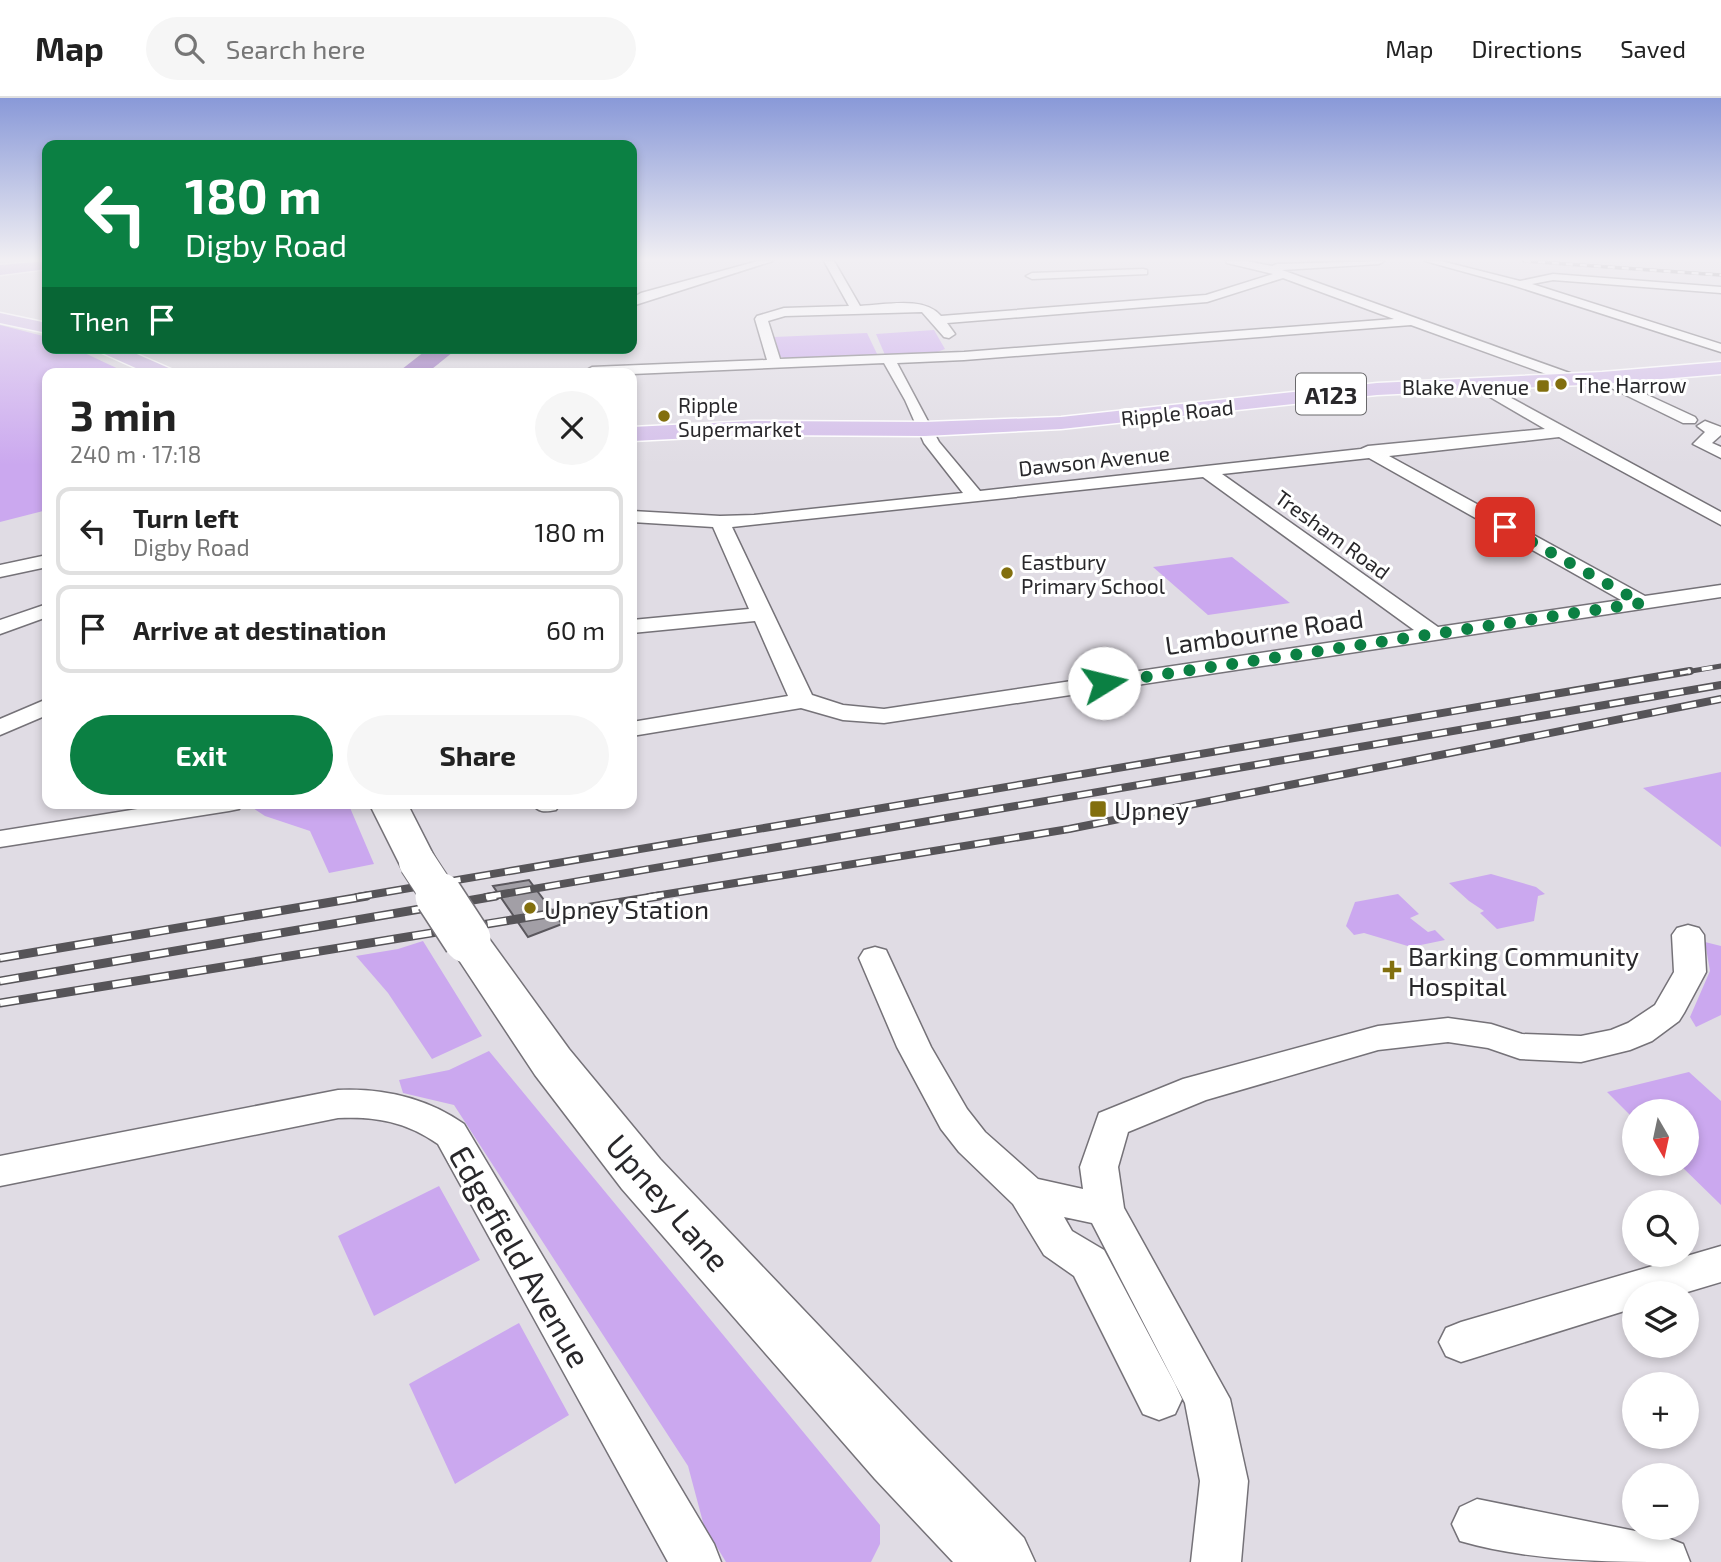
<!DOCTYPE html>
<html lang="en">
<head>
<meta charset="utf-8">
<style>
  body { margin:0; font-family:"Exo 2",sans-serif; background:#f6f6f6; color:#222; height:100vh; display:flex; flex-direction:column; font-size:26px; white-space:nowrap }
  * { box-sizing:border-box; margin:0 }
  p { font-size:23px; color:#767676 }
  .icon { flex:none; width:38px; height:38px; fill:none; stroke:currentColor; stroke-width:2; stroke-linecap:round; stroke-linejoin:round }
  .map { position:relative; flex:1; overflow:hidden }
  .drawer { position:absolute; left:42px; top:270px; width:595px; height:441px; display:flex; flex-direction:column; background:#fff; border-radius:14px; box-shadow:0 4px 10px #0003 }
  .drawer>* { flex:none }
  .guide { position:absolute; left:42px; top:42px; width:595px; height:214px; border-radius:14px; box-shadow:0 4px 10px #0003; background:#0b8043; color:#fff; overflow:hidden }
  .needle { width:46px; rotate:171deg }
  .buttons { position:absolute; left:1622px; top:1001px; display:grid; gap:14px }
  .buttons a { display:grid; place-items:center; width:77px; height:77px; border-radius:50%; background:#fff; box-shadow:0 4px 10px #0003; font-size:35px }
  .pin { position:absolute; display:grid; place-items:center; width:60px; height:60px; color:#fff; margin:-30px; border-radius:14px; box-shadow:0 4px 10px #0006 }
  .me { position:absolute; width:77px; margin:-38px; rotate:81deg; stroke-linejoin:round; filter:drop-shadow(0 0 5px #0008) }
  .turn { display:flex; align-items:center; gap:24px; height:147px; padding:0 28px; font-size:32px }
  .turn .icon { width:91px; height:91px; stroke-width:2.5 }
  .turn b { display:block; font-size:49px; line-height:60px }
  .then { display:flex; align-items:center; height:66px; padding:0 28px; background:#0003; gap:14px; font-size:26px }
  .round { display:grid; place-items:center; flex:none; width:74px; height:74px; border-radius:37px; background:#f6f6f6 }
  .headline { display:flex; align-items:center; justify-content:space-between; height:119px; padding:0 28px }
  h1 { font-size:42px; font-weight:700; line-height:52px }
  .primary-button { display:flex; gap:14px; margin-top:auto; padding:14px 28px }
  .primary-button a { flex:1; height:80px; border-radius:42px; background:#0b8043; color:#fff; font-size:28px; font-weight:700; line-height:80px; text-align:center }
  .primary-button a+a { background:#f6f6f6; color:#222 }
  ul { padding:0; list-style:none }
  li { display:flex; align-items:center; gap:21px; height:88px; margin:0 14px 10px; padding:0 14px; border:4px solid #e0e0e0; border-radius:14px }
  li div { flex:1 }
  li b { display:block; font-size:26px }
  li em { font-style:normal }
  header { display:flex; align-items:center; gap:42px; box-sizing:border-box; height:98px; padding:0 35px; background:#fff; border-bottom:2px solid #e0e0e0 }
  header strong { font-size:33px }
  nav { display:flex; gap:38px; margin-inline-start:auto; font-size:24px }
  .search { width:490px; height:63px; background:#f6f6f6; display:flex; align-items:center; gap:18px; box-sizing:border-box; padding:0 24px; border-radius:38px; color:#767676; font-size:26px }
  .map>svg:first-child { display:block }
</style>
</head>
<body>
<header>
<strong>Map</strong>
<div class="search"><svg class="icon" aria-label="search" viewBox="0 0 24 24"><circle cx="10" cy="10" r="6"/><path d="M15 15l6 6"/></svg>Search here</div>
<nav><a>Map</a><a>Directions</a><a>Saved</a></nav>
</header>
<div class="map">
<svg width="1721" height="1464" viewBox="0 0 1721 1464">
  <rect width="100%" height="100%" fill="#e0dce4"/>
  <path fill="#cba8ef" d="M 0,227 L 47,239 L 47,250 L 74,250 L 127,275 L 47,275 L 47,412 L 0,424 Z
    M 934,232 L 945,251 L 932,256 L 885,257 L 876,236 Z
    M 867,235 L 878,258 L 784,260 L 779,258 L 774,239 Z
    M 1232,459 L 1290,505 L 1208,517 L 1153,469 Z
    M 1721,674 L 1721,749 L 1643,690 Z
    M 255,705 L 348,705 L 374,766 L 329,775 L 310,733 L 265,718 L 250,708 Z
    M 1491,776 L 1536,789 L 1545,796 L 1538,798 L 1534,823 L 1497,831 L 1480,815 L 1484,813 L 1469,803 L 1449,785 Z
    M 1398,796 L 1419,816 L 1410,820 L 1428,834 L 1435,832 L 1445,842 L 1411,849 L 1364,835 L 1354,837 L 1346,828 L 1355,804 Z
    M 423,843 L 482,938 L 432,961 L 388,895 L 356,858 L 398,851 Z
    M 1705,844 L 1721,848 L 1721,917 L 1696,929 L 1690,919 L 1710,873 Z
    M 489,953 L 880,1427 L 880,1446 L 871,1464 L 726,1464 L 704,1428 L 688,1368 L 454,1007 L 403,995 L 399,982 L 449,972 Z
    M 1689,974 L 1721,1003 L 1721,1107 L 1679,1066 L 1687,1066 L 1687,1013 L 1634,1013 L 1634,1021 L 1607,994 Z
    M 439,1088 L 480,1162 L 374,1218 L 338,1138 Z
    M 519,1225 L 569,1317 L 455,1386 L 409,1286 Z"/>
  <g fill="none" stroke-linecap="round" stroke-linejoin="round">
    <path fill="#9a70c1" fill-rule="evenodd" d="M 429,250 L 458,250 L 427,275 L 397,275 Z"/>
  </g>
  <path fill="#a29fa6" stroke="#5a575d" stroke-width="2" d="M 529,782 L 562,826 L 528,839 L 493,788 Z"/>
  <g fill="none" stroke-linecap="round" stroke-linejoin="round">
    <defs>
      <path id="street" d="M 758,163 L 773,163 L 632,208 L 632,200 L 641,195 Z
        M 824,163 L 834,163 L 860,208 C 885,207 924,198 941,218 L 1206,197 L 1273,176 L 1227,165 L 1226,163 L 1246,163 L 1272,168 L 1277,166 L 1384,163 L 1379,166 L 1282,172 L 1578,278 L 1580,281 L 1573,285 L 1568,284 L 1411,227 L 964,262 L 897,265 L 939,344 L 980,393 L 1361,351 L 1368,348 L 1545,331 L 1466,285 L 1473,281 L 1478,282 L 1721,414 L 1721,427 L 1559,339 L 1389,358 L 1645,498 L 1721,487 L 1721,499 L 884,625 L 843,622 L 801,610 L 632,638 L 632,624 L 788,598 L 755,523 L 632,535 L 632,522 L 749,511 L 713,429 L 632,424 L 632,413 L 720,418 L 754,417 L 963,395 L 924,345 L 905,302 L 884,265 L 632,276 L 585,273 L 592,269 L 767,262 L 755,221 L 757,218 L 784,210 L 849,208 ZM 1283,180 L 1394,221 L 964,254 L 780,261 L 768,223 L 785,218 L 922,214 L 944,239 L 949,240 L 955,236 L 947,225 L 1207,204 ZM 1369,360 L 1621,502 L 1438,529 L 1222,376 ZM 1203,379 L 1414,532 L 884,611 L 843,607 L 812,597 L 732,429 Z
        M 1425,163 L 1441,163 L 1520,183 L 1553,176 L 1721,189 L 1721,195 L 1553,182 L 1532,186 L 1721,246 L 1721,254 L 1512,187 Z
        M 1143,171 L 1147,172 L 1147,176 L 1032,181 L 1026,178 L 1032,175 Z
        M 1602,276 L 1695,319 L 1697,322 L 1695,325 L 1683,325 L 1597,283 L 1597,277 Z
        M 1705,323 L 1721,329 L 1721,337 L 1712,345 L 1721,349 L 1721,360 L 1693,346 L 1705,334 L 1697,328 Z
        M 47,457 L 47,469 L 0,479 L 0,467 Z
        M 47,506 L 47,519 L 0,536 L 0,522 Z
        M 47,601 L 47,617 L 0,637 L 0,621 Z
        M 175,705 L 242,705 L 239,711 L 229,713 L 0,749 L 0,733 Z
        M 532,705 L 559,705 L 560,706 L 556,712 C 545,714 538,715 532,705 Z
        M 1688,827 L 1699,830 L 1704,837 L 1706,874 L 1684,915 L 1679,923 L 1652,943 L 1630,952 L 1581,964 L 1520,961 L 1488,950 L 1448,944 L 1378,952 L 1206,1002 L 1128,1034 L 1118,1069 L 1124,1110 L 1230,1301 L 1248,1383 L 1241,1464 L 1191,1464 L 1200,1383 L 1185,1305 L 1092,1125 L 1064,1119 L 1072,1133 L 1104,1152 L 1175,1286 L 1182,1301 L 1175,1316 L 1159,1322 L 1143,1316 L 1074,1178 L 1044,1157 L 1013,1106 L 959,1054 L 941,1031 L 897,949 L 859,860 L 864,852 L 875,849 L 886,852 L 931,949 L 967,1011 L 985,1034 L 1038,1081 L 1083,1091 L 1080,1069 L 1099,1015 L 1183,981 L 1378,928 L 1448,920 L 1491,926 L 1522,936 L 1581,938 L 1611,932 L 1628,925 L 1655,907 L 1674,874 L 1672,837 L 1677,830 Z
        M 338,992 C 383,990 427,1000 464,1026 L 714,1446 L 721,1464 L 668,1464 L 438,1046 C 407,1024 376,1018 338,1020 L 0,1088 L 0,1058 Z
        M 1721,1148 L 1721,1184 L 1684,1195 L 1634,1195 L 1634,1210 L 1461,1264 L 1446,1258 L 1439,1244 L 1446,1230 L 1461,1224 Z
        M 1477,1401 L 1665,1439 L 1683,1446 L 1690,1464 C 1614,1464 1532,1464 1460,1443 L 1452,1426 L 1460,1409 Z"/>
      <path id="secondary" d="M 369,705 L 407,705 L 437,764 L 431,773 L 417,776 L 403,773 Z
        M 467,827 L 482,831 L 569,951 L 660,1061 L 921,1335 L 1024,1440 L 1035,1464 L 953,1464 L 875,1381 L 622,1091 L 535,977 L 445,841 L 452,831 Z"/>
      <path id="primary" d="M 0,215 L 47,225 L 47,235 L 0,225 Z
        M 98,250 L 123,250 L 171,271 L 174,275 L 147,275 L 100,254 Z
        M 1721,264 L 1721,276 L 1602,286 L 1377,297 L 1061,331 L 925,338 L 753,337 L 632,343 L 632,329 L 753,323 L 925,324 L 1061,319 L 1377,285 L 1602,274 Z"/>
      <path id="highway" d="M 47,163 L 47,171 L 0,177 L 0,167 Z"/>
    </defs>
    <use href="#street" stroke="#757278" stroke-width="3"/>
    <use href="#secondary" stroke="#757278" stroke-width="3"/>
    <use href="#primary" stroke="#fff" stroke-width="3"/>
    <use href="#highway" stroke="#fff" stroke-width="3"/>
    <use href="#street" fill="#fff" fill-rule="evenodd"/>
    <use href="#secondary" fill="#fff" fill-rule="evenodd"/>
    <use href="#primary" fill="#d4bfea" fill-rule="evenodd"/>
    <use href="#highway" fill="#b894dc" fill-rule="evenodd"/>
    <defs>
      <path id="rail-far3" d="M 1524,163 L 1721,177"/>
      <path id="rail-far2" d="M 1680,575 L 1721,568"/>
      <path id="rail-far1" d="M 357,799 L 1690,573
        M 486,799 L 1721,587
        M 649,799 L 1069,731 L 1721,601"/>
      <path id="rail" d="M 0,860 L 367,798
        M 0,883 L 496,798
        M 0,905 L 659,798"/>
    </defs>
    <use href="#rail-far3" stroke="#565458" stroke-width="3.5"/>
    <use href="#rail-far2" stroke="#565458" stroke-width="5"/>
    <use href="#rail-far1" stroke="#565458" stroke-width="8"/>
    <use href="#rail" stroke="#565458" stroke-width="9"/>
    <use href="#rail-far3" stroke="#fff" stroke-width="2.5" stroke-dasharray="7" stroke-linecap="butt"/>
    <use href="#rail-far2" stroke="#fff" stroke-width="3.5" stroke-dasharray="11" stroke-linecap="butt"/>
    <use href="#rail-far1" stroke="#fff" stroke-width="5" stroke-dasharray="15" stroke-linecap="butt"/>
    <use href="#rail" stroke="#fff" stroke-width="6" stroke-dasharray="19" stroke-linecap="butt"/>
    <defs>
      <path id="secondary-bridge-far1" d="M 417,764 L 440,799"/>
      <path id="secondary-bridge" d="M 439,798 L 467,841"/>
    </defs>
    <use href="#secondary-bridge-far1" stroke="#757278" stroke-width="38" stroke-linecap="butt"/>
    <use href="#secondary-bridge" stroke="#757278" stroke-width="50" stroke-linecap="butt"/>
    <use href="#secondary-bridge-far1" stroke="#fff" stroke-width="36"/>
    <use href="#secondary-bridge" stroke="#fff" stroke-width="47"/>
  </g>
  <linearGradient id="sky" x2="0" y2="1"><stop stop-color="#8999d8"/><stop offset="0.44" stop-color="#f1eff3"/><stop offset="1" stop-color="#f1eff3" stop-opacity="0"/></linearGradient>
  <rect width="1721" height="367" fill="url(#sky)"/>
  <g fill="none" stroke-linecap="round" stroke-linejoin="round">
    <path stroke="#0b8043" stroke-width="12" stroke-dasharray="0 21.6" d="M 1104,585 L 1642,505 L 1505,429"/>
  </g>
  <g fill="#826f0e" stroke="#fff" stroke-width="2.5">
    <circle cx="1561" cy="286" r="7"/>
    <rect x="1536" y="281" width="14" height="14" rx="3.5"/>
    <circle cx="664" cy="318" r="7"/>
    <circle cx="1007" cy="475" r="7"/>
    <rect x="1089" y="702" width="18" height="18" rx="3.5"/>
    <circle cx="530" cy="810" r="7"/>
    <path d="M1388.5 861.5h7v7h7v7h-7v7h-7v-7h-7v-7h7z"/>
  </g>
  <g text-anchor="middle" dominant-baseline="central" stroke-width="6" stroke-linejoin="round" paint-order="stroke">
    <g font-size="21" fill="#29282b" stroke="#fff" text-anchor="start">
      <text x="1575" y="286">The Harrow</text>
      <text x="1529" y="288" text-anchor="end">Blake Avenue</text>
      <text x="678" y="306">Ripple<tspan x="678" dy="24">Supermarket</tspan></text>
      <text x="1021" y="463">Eastbury<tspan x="1021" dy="24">Primary School</tspan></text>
    </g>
    <g font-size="21" fill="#29282b" stroke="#fff">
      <text transform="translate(1177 314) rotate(-6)">Ripple Road</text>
      <text transform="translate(1094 362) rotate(-6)">Dawson Avenue</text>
      <text transform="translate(1333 436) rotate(36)">Tresham Road</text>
    </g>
    <rect fill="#fff" stroke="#69686b" stroke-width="2" x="1296" y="275.5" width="70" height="41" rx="5"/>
    <g font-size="24" font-weight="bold" fill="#29282b">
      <text x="1331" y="296">A123</text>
    </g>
    <g font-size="26" fill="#29282b" stroke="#fff">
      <text transform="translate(1264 533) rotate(-8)">Lambourne Road</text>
    </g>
    <g font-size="26" fill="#29282b" stroke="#fff" text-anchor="start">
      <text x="1114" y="711">Upney</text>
      <text x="544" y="810">Upney Station</text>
      <text x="1408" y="857">Barking Community<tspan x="1408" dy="30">Hospital</tspan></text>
    </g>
    <g font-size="32" fill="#29282b" stroke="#fff">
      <text transform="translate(669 1104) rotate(49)">Upney Lane</text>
      <text transform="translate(521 1158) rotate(60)">Edgefield Avenue</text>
    </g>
  </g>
</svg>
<div class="buttons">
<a><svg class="needle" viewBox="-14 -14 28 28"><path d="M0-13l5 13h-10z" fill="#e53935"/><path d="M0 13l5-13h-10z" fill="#767676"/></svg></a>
<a><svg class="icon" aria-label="search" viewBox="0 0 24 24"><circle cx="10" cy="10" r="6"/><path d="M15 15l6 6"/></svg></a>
<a><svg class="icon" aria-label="layers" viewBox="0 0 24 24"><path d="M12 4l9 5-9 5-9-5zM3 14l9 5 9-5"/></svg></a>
<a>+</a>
<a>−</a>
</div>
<div class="pin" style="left:1505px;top:429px;background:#d93025"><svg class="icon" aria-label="arrive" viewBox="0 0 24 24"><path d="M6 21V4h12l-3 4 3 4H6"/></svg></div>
<svg class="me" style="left:1104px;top:585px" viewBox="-20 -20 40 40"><circle r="19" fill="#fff"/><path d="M0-13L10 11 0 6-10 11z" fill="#0b8043"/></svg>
<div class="guide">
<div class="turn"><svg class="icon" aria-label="left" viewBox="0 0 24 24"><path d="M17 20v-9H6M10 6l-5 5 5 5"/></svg><div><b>180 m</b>Digby Road</div></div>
<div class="then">Then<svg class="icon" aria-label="arrive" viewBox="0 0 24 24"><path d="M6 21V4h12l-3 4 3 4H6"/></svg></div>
</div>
<section class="drawer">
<div class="headline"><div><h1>3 min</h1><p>240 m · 17:18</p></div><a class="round"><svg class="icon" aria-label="close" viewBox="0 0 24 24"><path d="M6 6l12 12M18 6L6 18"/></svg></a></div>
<ul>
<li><svg class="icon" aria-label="left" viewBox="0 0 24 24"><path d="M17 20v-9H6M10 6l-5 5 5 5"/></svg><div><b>Turn left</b><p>Digby Road</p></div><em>180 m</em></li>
<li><svg class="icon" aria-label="arrive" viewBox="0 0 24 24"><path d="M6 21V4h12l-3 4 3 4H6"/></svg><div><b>Arrive at destination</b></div><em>60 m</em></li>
</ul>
<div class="primary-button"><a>Exit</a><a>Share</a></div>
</section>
</div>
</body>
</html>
